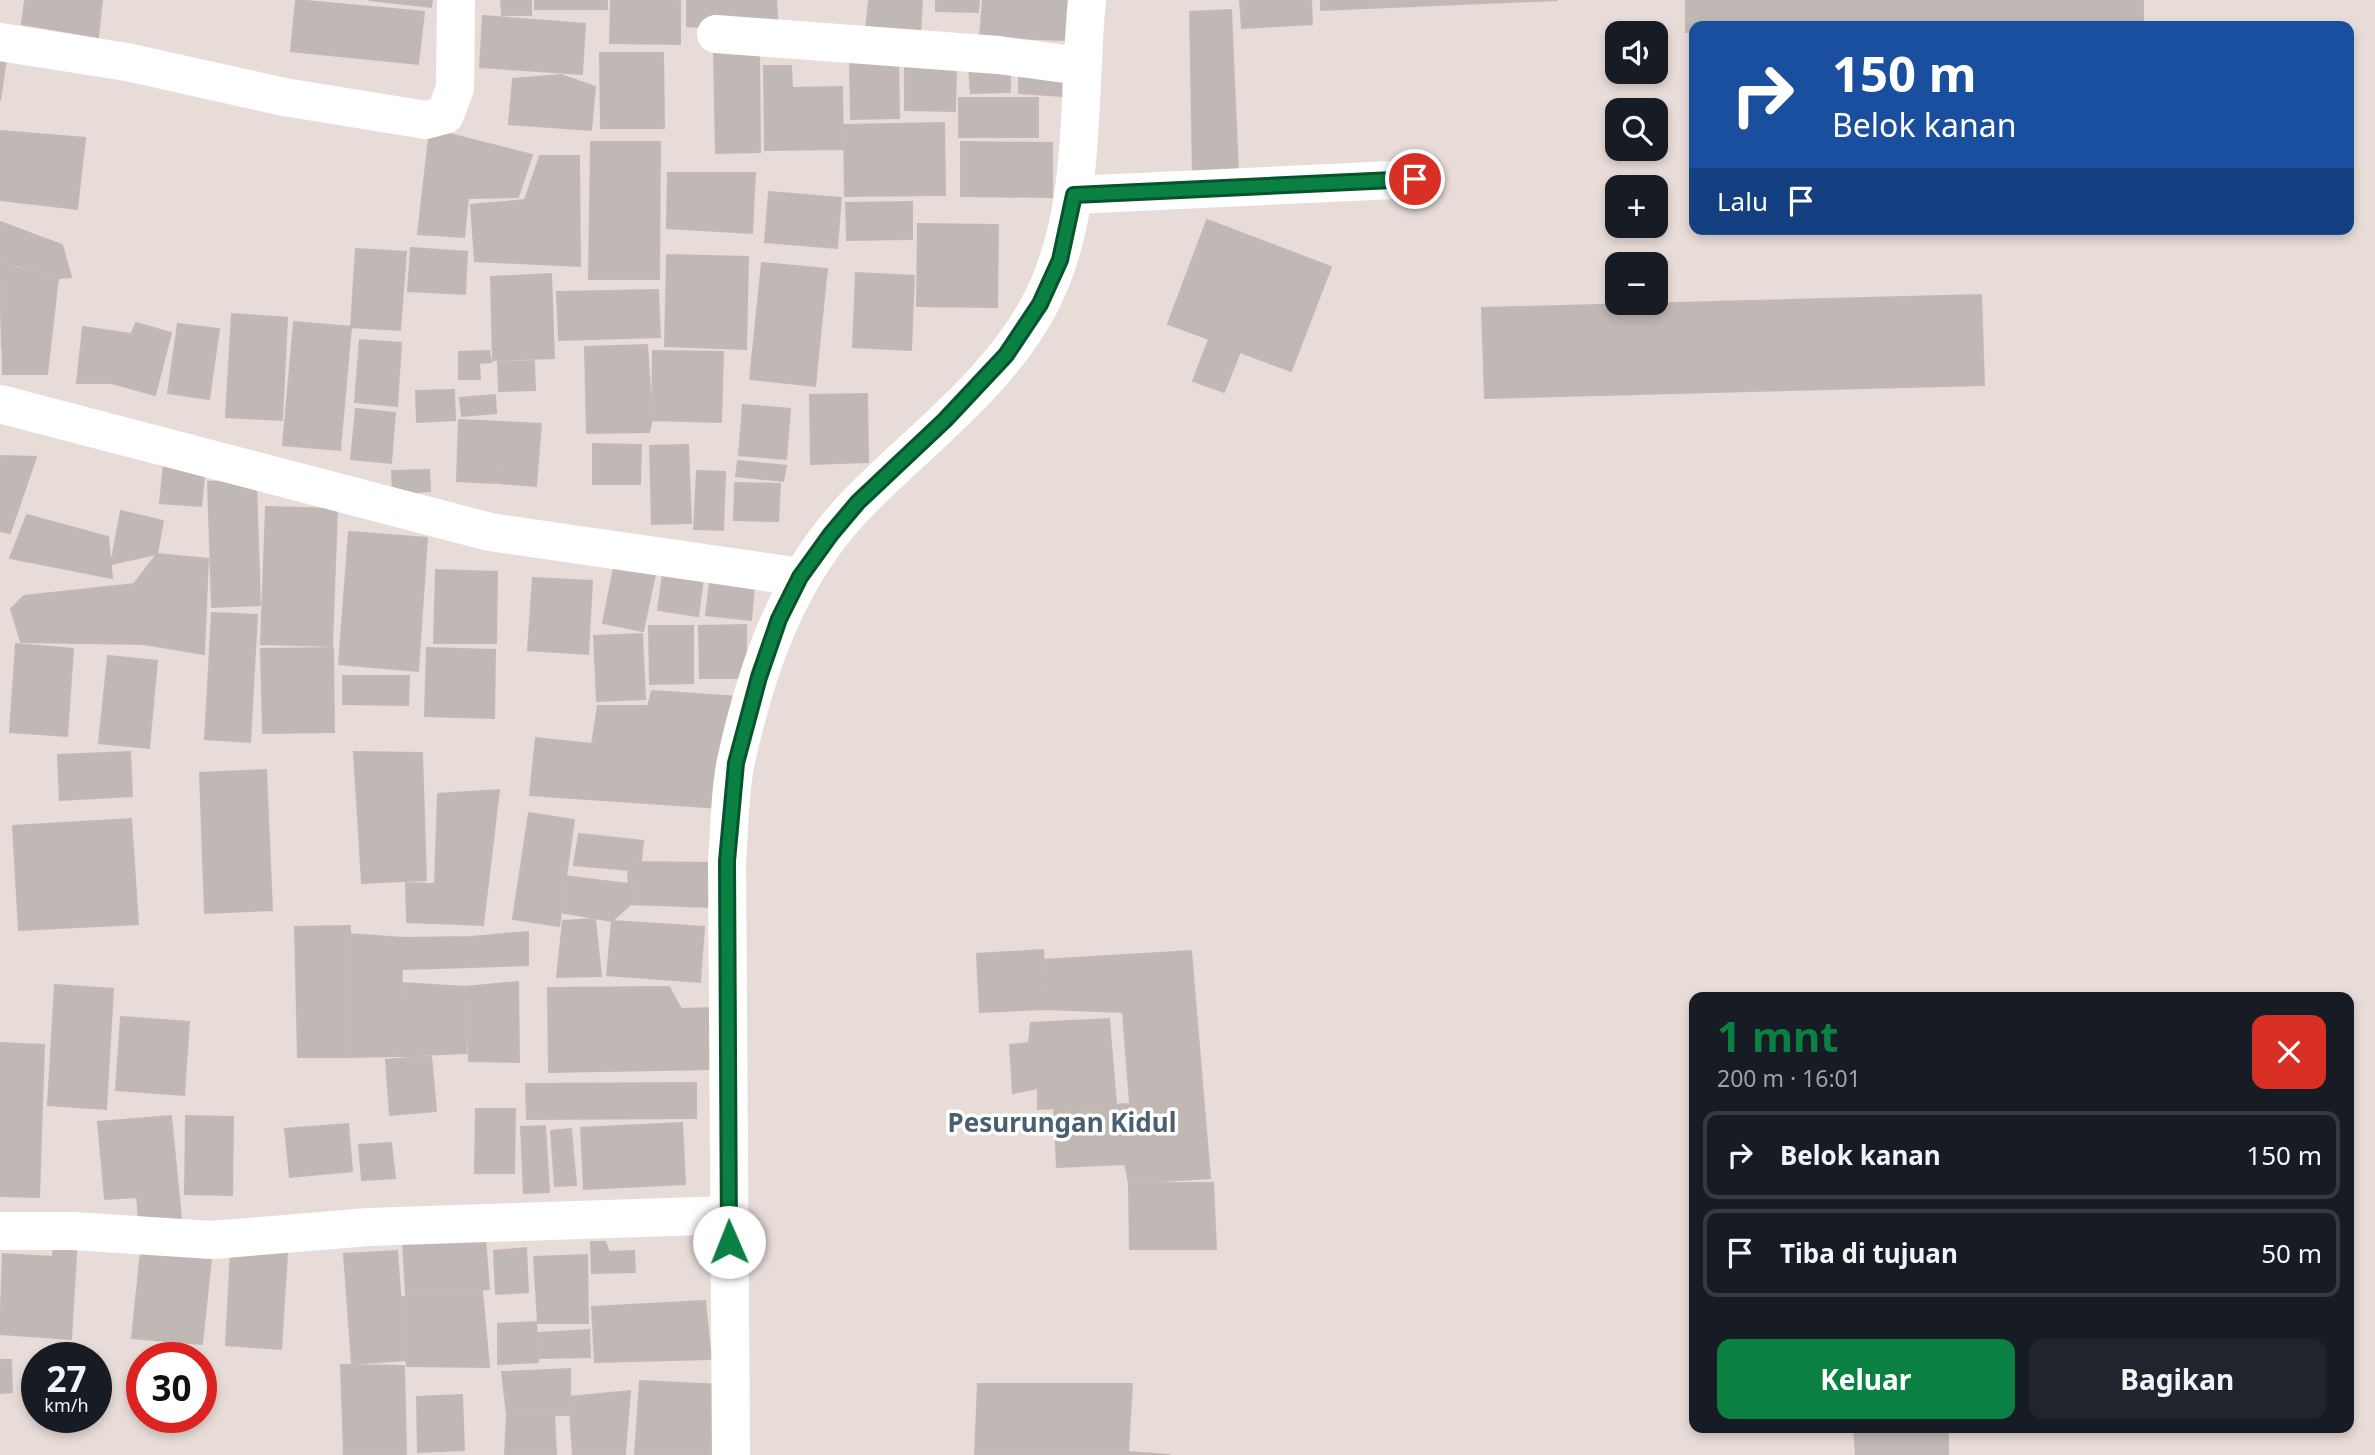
<!DOCTYPE html>
<html lang="id">
<head>
<meta charset="utf-8">
<style>
  body { margin:0; font-family:"Noto Sans",sans-serif; background:#20242c; color:#f1f3f6; height:100vh; display:flex; flex-direction:column; font-size:26px; white-space:nowrap }
  * { box-sizing:border-box; margin:0 }
  p { font-size:23px; color:#9ea1a6 }
  .icon { flex:none; width:38px; height:38px; fill:none; stroke:currentColor; stroke-width:2; stroke-linecap:round; stroke-linejoin:round }
  .map { position:relative; flex:1; overflow:hidden }
  .details { position:absolute; left:1689px; top:992px; width:665px; height:441px; display:flex; flex-direction:column; background:#171b24; border-radius:14px; box-shadow:0 4px 10px #0003 }
  .details>* { flex:none }
  .banner { position:absolute; left:1689px; top:21px; width:665px; height:214px; border-radius:14px; box-shadow:0 4px 10px #0003; background:#1a4fa0; color:#fff; overflow:hidden }
  .controls { position:absolute; left:1605px; top:21px; display:grid; gap:14px }
  .controls a { display:grid; place-items:center; width:63px; height:63px; border-radius:14px; background:#171b24; box-shadow:0 4px 10px #0003; font-size:35px }
  .speed { position:absolute; left:21px; top:1342px; display:flex; gap:14px; font-size:35px; font-weight:700; text-align:center }
  .speed>* { display:grid; place-content:center; width:91px; height:91px; border-radius:50%; background:#171b24; box-shadow:0 4px 10px #0003; line-height:1 }
  .speed small { font-size:18px; font-weight:400 }
  .speed .limit { border:10px solid #d22; background:#fff; color:#111 }
  .pin { position:absolute; display:grid; place-items:center; width:60px; height:60px; color:#fff; margin:-30px; border:4px solid #fff; border-radius:50%; box-shadow:0 2px 7px #0007 }
  .me { position:absolute; width:77px; margin:-38px; rotate:359deg; stroke-linejoin:round; filter:drop-shadow(0 0 5px #0008) }
  .turn { display:flex; align-items:center; gap:24px; height:147px; padding:0 28px; font-size:32px }
  .turn .icon { width:91px; height:91px; stroke-width:2.5 }
  .turn b { display:block; font-size:49px; line-height:60px }
  .then { display:flex; align-items:center; height:66px; padding:0 28px; background:#0003; gap:14px; font-size:26px }
  .round { display:grid; place-items:center; flex:none; width:74px; height:74px; border-radius:14px; background:#20242c }
  .headline { display:flex; align-items:center; justify-content:space-between; height:119px; padding:0 28px }
  h1 { font-size:42px; font-weight:700; line-height:52px; color:#0b8043 }
  .cta { display:flex; gap:14px; margin-top:auto; padding:14px 28px }
  .cta a { flex:1; height:80px; border-radius:14px; background:#0b8043; color:#fff; font-size:28px; font-weight:700; line-height:80px; text-align:center }
  .cta a+a { background:#20242c; color:#f1f3f6 }
  ul { padding:0; list-style:none }
  li { display:flex; align-items:center; gap:21px; height:88px; margin:0 14px 10px; padding:0 14px; border:4px solid #363941; border-radius:14px }
  li div { flex:1 }
  li b { display:block; font-size:26px }
  li em { font-style:normal }
  .map>svg:first-child { display:block }
</style>
</head>
<body>
<div class="map">
<svg width="2375" height="1455" viewBox="0 0 2375 1455">
  <rect width="100%" height="100%" fill="#e8dcd8"/>
  <path fill="#c0b8b4" stroke="#c3b8b3" stroke-width="2" d="M 25,0 L 102,0 L 98,37 L 22,24 Z
    M 296,0 L 424,12 L 418,64 L 291,51 Z
    M 369,0 L 432,0 L 431,7 Z
    M 501,0 L 531,0 L 531,15 L 502,15 Z
    M 535,0 L 607,0 L 607,9 L 535,9 Z
    M 611,0 L 680,0 L 680,44 L 610,43 Z
    M 687,0 L 776,0 L 778,31 L 687,26 Z
    M 869,0 L 922,0 L 920,35 L 866,31 Z
    M 936,0 L 979,0 L 978,12 L 936,11 Z
    M 983,0 L 1067,0 L 1067,40 L 980,37 Z
    M 1240,0 L 1311,0 L 1312,24 L 1242,28 Z
    M 1321,0 L 1558,0 L 1321,10 Z
    M 1686,0 L 2143,0 L 2143,25 L 1694,26 L 1694,32 L 1686,32 Z
    M 1231,10 L 1238,174 L 1193,172 L 1190,12 Z
    M 483,16 L 585,24 L 582,74 L 480,67 Z
    M 0,49 L 7,51 L 0,101 Z
    M 759,50 L 760,152 L 716,153 L 714,51 Z
    M 600,53 L 663,53 L 664,128 L 601,128 Z
    M 898,56 L 899,118 L 851,119 L 850,57 Z
    M 1010,65 L 1010,92 L 971,93 L 969,66 Z
    M 764,66 L 791,66 L 792,88 L 842,87 L 843,149 L 765,150 Z
    M 905,67 L 956,68 L 955,111 L 905,110 Z
    M 1019,68 L 1061,71 L 1062,96 L 1019,93 Z
    M 561,75 L 595,87 L 591,130 L 509,124 L 513,79 Z
    M 959,98 L 1038,98 L 1038,137 L 959,137 Z
    M 944,123 L 945,195 L 845,196 L 844,125 Z
    M 430,129 L 532,155 L 518,197 L 468,198 L 464,237 L 418,234 Z
    M 1,131 L 85,138 L 77,209 L 0,200 Z
    M 591,142 L 660,142 L 659,279 L 589,279 Z
    M 961,142 L 1052,143 L 1052,197 L 961,196 Z
    M 540,156 L 579,156 L 580,266 L 475,261 L 471,205 L 525,200 Z
    M 668,173 L 755,173 L 752,233 L 667,228 Z
    M 769,192 L 841,198 L 837,248 L 765,242 Z
    M 912,202 L 912,239 L 847,240 L 846,203 Z
    M 1207,220 L 1331,267 L 1291,371 L 1240,352 L 1224,392 L 1193,381 L 1209,339 L 1168,324 Z
    M 0,222 L 62,245 L 71,277 L 58,278 L 0,260 Z
    M 918,224 L 998,225 L 997,307 L 917,306 Z
    M 411,248 L 467,252 L 465,294 L 408,291 Z
    M 356,249 L 406,252 L 400,330 L 351,327 Z
    M 667,255 L 748,257 L 746,349 L 665,346 Z
    M 0,261 L 17,268 L 2,286 L 2,349 Z
    M 762,263 L 827,269 L 815,386 L 750,379 Z
    M 17,268 L 58,278 L 47,374 L 3,374 L 2,286 Z
    M 856,273 L 914,276 L 911,350 L 853,347 Z
    M 551,274 L 554,358 L 493,360 L 491,277 Z
    M 658,290 L 660,337 L 559,340 L 557,292 Z
    M 1981,295 L 1984,385 L 1485,398 L 1482,308 Z
    M 232,314 L 287,318 L 282,420 L 226,417 Z
    M 294,322 L 351,327 L 340,450 L 283,445 Z
    M 136,323 L 171,333 L 155,395 L 112,383 Z
    M 178,324 L 219,329 L 209,399 L 168,393 Z
    M 83,327 L 131,334 L 112,383 L 77,383 Z
    M 360,340 L 401,343 L 397,406 L 355,402 Z
    M 647,345 L 652,420 L 649,432 L 587,433 L 585,347 Z
    M 489,351 L 491,362 L 479,363 L 480,379 L 459,379 L 459,352 Z
    M 653,351 L 723,352 L 721,422 L 652,420 Z
    M 534,361 L 535,390 L 499,391 L 498,362 Z
    M 454,390 L 455,420 L 417,422 L 416,391 Z
    M 867,394 L 868,462 L 811,464 L 810,395 Z
    M 495,395 L 496,413 L 462,416 L 460,398 Z
    M 743,405 L 790,409 L 786,459 L 739,455 Z
    M 356,409 L 395,413 L 391,463 L 351,459 Z
    M 459,420 L 502,422 L 498,483 L 457,481 Z
    M 502,422 L 541,424 L 536,486 L 498,483 Z
    M 593,444 L 641,445 L 640,484 L 593,484 Z
    M 688,445 L 691,523 L 652,524 L 650,446 Z
    M 0,456 L 36,457 L 10,533 L 0,531 Z
    M 738,461 L 786,466 L 783,481 L 736,476 Z
    M 164,464 L 205,468 L 201,506 L 160,503 Z
    M 429,470 L 430,491 L 393,494 L 392,471 Z
    M 697,471 L 725,472 L 723,530 L 694,529 Z
    M 256,480 L 260,605 L 212,607 L 208,482 Z
    M 735,483 L 780,484 L 778,521 L 734,520 Z
    M 266,507 L 337,509 L 332,646 L 261,644 Z
    M 121,511 L 163,521 L 157,554 L 111,564 Z
    M 27,515 L 108,537 L 112,578 L 10,558 Z
    M 349,532 L 427,538 L 418,671 L 339,664 Z
    M 157,554 L 208,559 L 204,654 L 143,644 L 134,584 Z
    M 616,557 L 657,565 L 643,631 L 603,623 Z
    M 664,566 L 704,571 L 698,616 L 658,610 Z
    M 436,570 L 497,572 L 496,643 L 434,643 Z
    M 711,573 L 755,577 L 751,620 L 706,615 Z
    M 533,578 L 592,581 L 588,654 L 528,650 Z
    M 134,584 L 143,644 L 21,642 L 11,609 L 24,596 Z
    M 212,613 L 257,615 L 250,742 L 205,739 Z
    M 746,625 L 746,678 L 700,678 L 699,626 Z
    M 649,626 L 693,626 L 693,683 L 650,684 Z
    M 642,634 L 645,699 L 597,701 L 594,636 Z
    M 16,644 L 73,649 L 67,736 L 10,732 Z
    M 333,648 L 334,732 L 263,733 L 261,649 Z
    M 427,648 L 495,650 L 494,718 L 425,716 Z
    M 108,656 L 157,661 L 149,748 L 99,743 Z
    M 343,676 L 409,676 L 408,705 L 343,704 Z
    M 652,691 L 738,697 L 720,808 L 530,795 L 536,738 L 592,744 L 598,706 L 648,706 Z
    M 130,752 L 132,796 L 60,800 L 58,755 Z
    M 354,752 L 422,753 L 426,880 L 362,883 Z
    M 266,770 L 272,910 L 205,913 L 200,773 Z
    M 499,790 L 483,925 L 407,922 L 406,883 L 435,884 L 438,794 Z
    M 529,813 L 574,820 L 559,926 L 513,919 Z
    M 131,819 L 138,924 L 19,930 L 13,826 Z
    M 579,834 L 643,841 L 640,871 L 574,865 Z
    M 628,862 L 716,863 L 712,907 L 629,904 Z
    M 564,876 L 637,885 L 634,901 L 612,921 L 559,912 Z
    M 595,919 L 601,976 L 557,977 L 563,921 Z
    M 612,921 L 704,927 L 700,982 L 607,975 Z
    M 350,926 L 352,1057 L 298,1057 L 295,927 Z
    M 528,932 L 528,965 L 471,967 L 472,937 Z
    M 348,934 L 403,938 L 399,1056 L 347,1057 Z
    M 472,937 L 471,967 L 402,969 L 403,938 Z
    M 1043,950 L 1046,1009 L 980,1012 L 977,954 Z
    M 1191,951 L 1210,1178 L 1129,1183 L 1125,1164 L 1057,1167 L 1054,1108 L 1130,1104 L 1123,1012 L 1046,1009 L 1043,960 Z
    M 518,982 L 519,1062 L 469,1061 L 465,987 Z
    M 401,983 L 465,987 L 466,1053 L 399,1056 Z
    M 55,985 L 113,989 L 106,1109 L 48,1105 Z
    M 669,987 L 681,1009 L 715,1008 L 715,1069 L 549,1072 L 548,988 Z
    M 121,1017 L 189,1022 L 184,1095 L 116,1090 Z
    M 1109,1019 L 1116,1104 L 1038,1109 L 1038,1088 L 1013,1093 L 1010,1045 L 1029,1043 L 1031,1023 Z
    M 0,1043 L 44,1045 L 39,1197 L 0,1196 Z
    M 431,1056 L 436,1111 L 390,1115 L 386,1060 Z
    M 696,1083 L 696,1118 L 527,1119 L 526,1084 Z
    M 476,1109 L 515,1109 L 514,1173 L 475,1173 Z
    M 171,1116 L 181,1218 L 139,1221 L 137,1197 L 105,1199 L 98,1122 Z
    M 186,1116 L 233,1117 L 232,1195 L 185,1194 Z
    M 682,1123 L 685,1184 L 584,1189 L 581,1128 Z
    M 348,1124 L 352,1171 L 290,1177 L 285,1129 Z
    M 545,1126 L 549,1192 L 524,1193 L 521,1127 Z
    M 571,1129 L 576,1185 L 555,1186 L 551,1131 Z
    M 391,1143 L 395,1178 L 362,1180 L 359,1145 Z
    M 1129,1183 L 1213,1183 L 1216,1249 L 1130,1249 Z
    M 54,1236 L 77,1238 L 71,1339 L 0,1334 L 3,1254 L 53,1257 Z
    M 485,1237 L 489,1289 L 406,1295 L 403,1243 Z
    M 591,1242 L 605,1242 L 609,1252 L 634,1251 L 635,1272 L 592,1273 Z
    M 526,1248 L 528,1292 L 496,1294 L 494,1251 Z
    M 141,1251 L 211,1259 L 202,1344 L 132,1338 Z
    M 231,1251 L 287,1253 L 281,1349 L 226,1345 Z
    M 397,1251 L 405,1360 L 352,1364 L 344,1254 Z
    M 587,1255 L 588,1323 L 538,1323 L 534,1257 Z
    M 482,1290 L 489,1367 L 407,1366 L 401,1297 Z
    M 705,1301 L 711,1359 L 595,1362 L 592,1307 Z
    M 536,1322 L 538,1362 L 498,1364 L 498,1324 Z
    M 589,1330 L 590,1357 L 540,1358 L 538,1333 Z
    M 0,1360 L 11,1360 L 12,1392 L 0,1393 Z
    M 341,1365 L 404,1366 L 406,1455 L 344,1455 Z
    M 570,1369 L 570,1415 L 507,1415 L 502,1372 Z
    M 640,1381 L 722,1385 L 716,1455 L 635,1455 Z
    M 978,1384 L 1132,1384 L 1128,1452 L 1170,1455 L 975,1455 Z
    M 630,1391 L 625,1452 L 573,1454 L 569,1397 Z
    M 462,1395 L 464,1450 L 418,1452 L 417,1397 Z
    M 554,1413 L 556,1455 L 505,1455 L 507,1415 Z
    M 1854,1428 L 1948,1428 L 1948,1455 L 1856,1455 Z
    M 625,1452 L 625,1455 L 573,1454 Z"/>
  <g fill="none" stroke-linecap="round" stroke-linejoin="round">
    <path stroke="#fff" stroke-width="38" d="M 716,34 L 998,55 L 1080,66
      M 0,42 L 127,62 L 284,97 L 426,120 L 445,115 L 455,88 L 456,0
      M 1074,195 L 1415,179
      M 0,404 L 490,532 L 800,577
      M 0,1231 L 73,1231 L 212,1240 L 369,1227 L 729,1215
      M 731,1455 L 727,861 C 730,828 729,793 736,761 C 757,665 790,571 860,501 C 922,438 1000,382 1041,302 C 1088,211 1077,99 1087,0"/>
  </g>
  <g fill="none" stroke-linecap="round" stroke-linejoin="round">
    <defs>
      <path id="route" d="M 729,1242 L 727,861 L 736,763 L 759,677 L 779,619 L 800,577 L 831,534 L 858,502 L 945,420 L 1006,355 L 1040,304 L 1060,260 L 1074,195 L 1415,179"/>
    </defs>
    <use href="#route" stroke="#07532c" stroke-width="18"/>
    <use href="#route" stroke="#0b8043" stroke-width="12"/>
  </g>
  <g text-anchor="middle" dominant-baseline="central" stroke-width="7" stroke-linejoin="round" paint-order="stroke">
    <g font-size="26" font-weight="bold" fill="#4b5f73" stroke="#fff">
      <text x="1062" y="1122">Pesurungan Kidul</text>
    </g>
  </g>
</svg>
<div class="controls">
<a><svg class="icon" aria-label="sound" viewBox="0 0 24 24"><path d="M4 9h4l5-4v14l-5-4H4zM17 9q2 3 0 6"/></svg></a>
<a><svg class="icon" aria-label="search" viewBox="0 0 24 24"><circle cx="10" cy="10" r="6"/><path d="M15 15l6 6"/></svg></a>
<a>+</a>
<a>−</a>
</div>
<div class="speed"><div>27<small>km/h</small></div><div class="limit">30</div></div>
<div class="pin" style="left:1415px;top:179px;background:#d93025"><svg class="icon" aria-label="arrive" viewBox="0 0 24 24"><path d="M6 21V4h12l-3 4 3 4H6"/></svg></div>
<svg class="me" style="left:729px;top:1242px" viewBox="-20 -20 40 40"><circle r="19" fill="#fff"/><path d="M0-13L10 11 0 6-10 11z" fill="#0b8043"/></svg>
<div class="banner">
<div class="turn"><svg class="icon" aria-label="right" viewBox="0 0 24 24"><path d="M7 20v-9h11M14 6l5 5-5 5"/></svg><div><b>150 m</b>Belok kanan</div></div>
<div class="then">Lalu<svg class="icon" aria-label="arrive" viewBox="0 0 24 24"><path d="M6 21V4h12l-3 4 3 4H6"/></svg></div>
</div>
<section class="details">
<div class="headline"><div><h1>1 mnt</h1><p>200 m · 16:01</p></div><a class="round" style="background:#d93025;color:#fff"><svg class="icon" aria-label="close" viewBox="0 0 24 24"><path d="M6 6l12 12M18 6L6 18"/></svg></a></div>
<ul>
<li><svg class="icon" aria-label="right" viewBox="0 0 24 24"><path d="M7 20v-9h11M14 6l5 5-5 5"/></svg><div><b>Belok kanan</b></div><em>150 m</em></li>
<li><svg class="icon" aria-label="arrive" viewBox="0 0 24 24"><path d="M6 21V4h12l-3 4 3 4H6"/></svg><div><b>Tiba di tujuan</b></div><em>50 m</em></li>
</ul>
<div class="cta"><a>Keluar</a><a>Bagikan</a></div>
</section>
</div>
</body>
</html>
